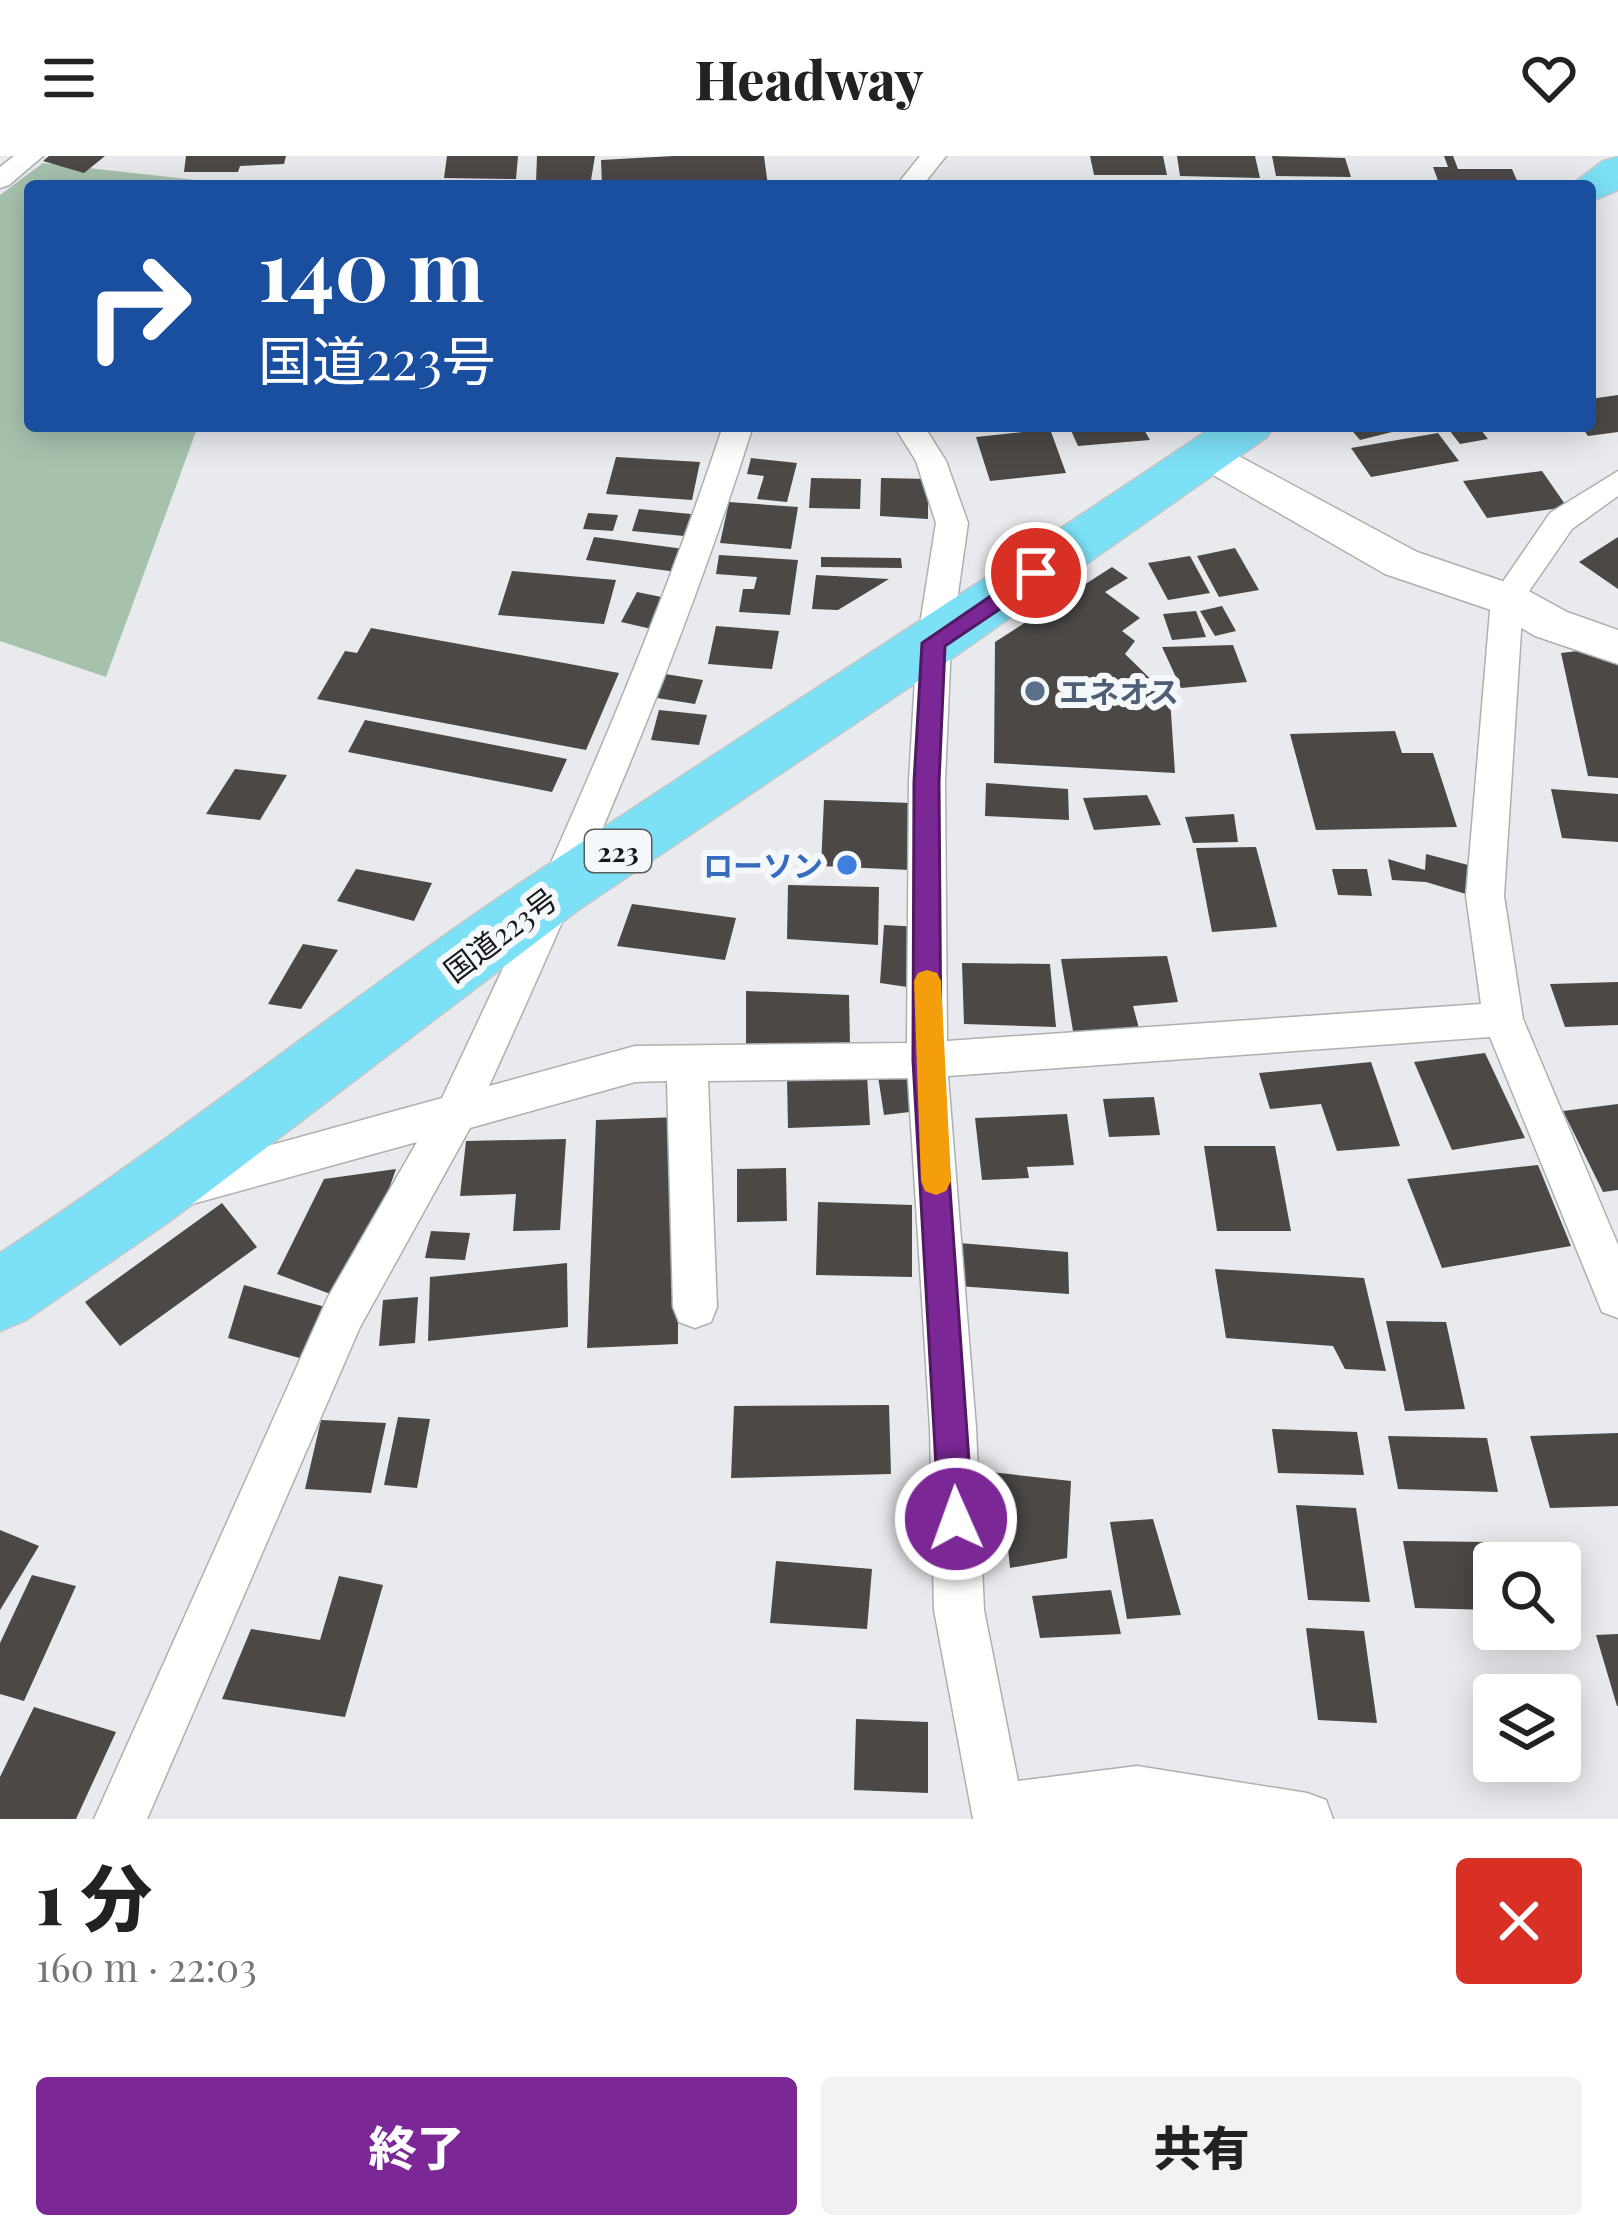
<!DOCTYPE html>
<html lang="ja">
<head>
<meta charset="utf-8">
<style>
  body { margin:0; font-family:"Playfair Display","Noto Sans JP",serif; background:#f2f2f2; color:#222; height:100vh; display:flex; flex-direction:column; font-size:45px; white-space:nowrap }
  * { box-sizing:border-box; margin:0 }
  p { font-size:39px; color:#767676 }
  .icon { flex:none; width:66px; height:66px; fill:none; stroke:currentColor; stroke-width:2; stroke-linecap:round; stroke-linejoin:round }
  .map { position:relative; height:1663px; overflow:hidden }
  .details { display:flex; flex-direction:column; background:#fff; flex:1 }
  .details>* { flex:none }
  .top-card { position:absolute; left:24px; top:24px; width:1572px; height:252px; border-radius:12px; box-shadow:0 6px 30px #0003; background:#1a4fa0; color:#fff; overflow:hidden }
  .fabs { position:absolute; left:1473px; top:1386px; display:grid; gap:24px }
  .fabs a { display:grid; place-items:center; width:108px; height:108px; border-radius:12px; background:#fff; box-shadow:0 6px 30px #0003; font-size:60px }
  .pin { position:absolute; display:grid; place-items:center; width:102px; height:102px; color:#fff; margin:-51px; border:6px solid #fff; border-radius:50%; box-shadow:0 3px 12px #0007 }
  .me { position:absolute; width:132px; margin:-66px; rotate:358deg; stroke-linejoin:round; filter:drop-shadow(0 0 9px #0008) }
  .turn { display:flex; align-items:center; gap:42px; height:252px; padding:0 36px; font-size:54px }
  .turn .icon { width:156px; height:156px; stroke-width:2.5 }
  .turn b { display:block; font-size:84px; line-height:102px }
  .round { display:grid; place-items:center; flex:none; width:126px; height:126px; border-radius:12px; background:#f2f2f2 }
  .headline { display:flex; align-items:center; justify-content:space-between; height:204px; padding:0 36px }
  h1 { font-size:72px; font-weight:800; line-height:90px }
  .action { display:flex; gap:24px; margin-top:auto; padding:24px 36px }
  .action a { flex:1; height:138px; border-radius:12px; background:#7b2796; color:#fff; font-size:48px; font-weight:800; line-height:138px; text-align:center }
  .action a+a { background:#f2f2f2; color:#222 }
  header { display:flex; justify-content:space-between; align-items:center; height:156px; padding:0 36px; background:#fff; font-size:54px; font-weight:800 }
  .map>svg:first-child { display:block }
</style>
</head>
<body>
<header><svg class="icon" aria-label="menu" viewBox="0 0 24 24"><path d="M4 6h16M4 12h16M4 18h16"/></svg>Headway<svg class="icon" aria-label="heart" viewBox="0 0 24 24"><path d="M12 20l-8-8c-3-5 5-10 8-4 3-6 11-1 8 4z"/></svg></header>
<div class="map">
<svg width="1618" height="1663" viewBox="0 0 1618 1663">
  <rect width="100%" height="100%" fill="#e8eaed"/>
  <path fill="#a6c2ad" d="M 43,7 L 250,30 L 30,30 L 30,270 L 198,270 L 106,521 L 0,485 L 0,39 Z"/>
  <path fill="#4b4846" d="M 49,0 L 105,0 L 84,17 L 43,5 Z
    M 186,0 L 286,0 L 284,8 L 240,10 L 238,16 L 184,16 Z
    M 447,0 L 518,0 L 516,23 L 444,22 Z
    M 537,0 L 595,0 L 590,30 L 536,27 Z
    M 674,0 L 764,0 L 768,30 L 602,30 L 601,4 Z
    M 1090,0 L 1163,0 L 1167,19 L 1094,19 Z
    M 1177,0 L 1255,0 L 1260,22 L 1180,20 Z
    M 1272,0 L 1345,2 L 1351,21 L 1276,20 Z
    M 1444,0 L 1453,0 L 1458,13 L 1512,13 L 1518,27 L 1440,30 L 1433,11 L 1448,11 Z
    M 1618,239 L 1618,276 L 1588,280 L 1581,270 L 1590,270 L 1590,243 Z
    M 1069,270 L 1142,270 L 1150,284 L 1078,290 Z
    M 1348,270 L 1408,270 L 1408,272 L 1360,284 Z
    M 1446,270 L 1478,270 L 1488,283 L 1460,288 Z
    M 1050,273 L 1066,317 L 990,325 L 976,281 Z
    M 1438,277 L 1459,305 L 1371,321 L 1351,292 Z
    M 616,301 L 700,306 L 692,344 L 606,338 Z
    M 751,302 L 797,307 L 787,346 L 757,343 L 764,320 L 747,318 Z
    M 1542,315 L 1567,351 L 1487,362 L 1463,325 Z
    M 811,322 L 861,323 L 860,353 L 809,352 Z
    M 881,322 L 928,323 L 928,363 L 880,360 Z
    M 729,346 L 798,351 L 791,393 L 720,387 Z
    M 639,353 L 691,358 L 684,380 L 632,375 Z
    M 588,357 L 618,359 L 613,375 L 583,373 Z
    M 594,381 L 684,393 L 677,416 L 586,404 Z
    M 1618,381 L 1618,433 L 1579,406 Z
    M 1235,392 L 1259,434 L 1219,441 L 1197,400 Z
    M 719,399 L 798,404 L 790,459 L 739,456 L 743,433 L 754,433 L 757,421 L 716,418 Z
    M 1190,400 L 1210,437 L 1168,444 L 1148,407 Z
    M 821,401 L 901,402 L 902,412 L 821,411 Z
    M 1112,411 L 1128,422 L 1105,436 L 1140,462 L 1122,475 L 1135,485 L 1125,498 L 1170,542 L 1175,617 L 994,607 L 995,486 Z
    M 512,415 L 616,424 L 604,468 L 498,459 Z
    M 816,419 L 889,423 L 838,454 L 812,453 Z
    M 637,436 L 671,443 L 656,474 L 621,466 Z
    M 1222,450 L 1236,475 L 1215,480 L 1200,455 Z
    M 1196,455 L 1206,481 L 1172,484 L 1163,458 Z
    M 716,470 L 779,475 L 772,513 L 708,508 Z
    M 371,472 L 619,517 L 586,594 L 317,543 L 345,495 L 357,497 Z
    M 1233,489 L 1247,526 L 1181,532 L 1162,491 Z
    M 1594,493 L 1618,501 L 1618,622 L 1588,620 L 1561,497 Z
    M 665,518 L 703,524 L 695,548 L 657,542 Z
    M 659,554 L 707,559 L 699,589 L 651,584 Z
    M 365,564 L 567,603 L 552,636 L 348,596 Z
    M 1395,575 L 1402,597 L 1433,597 L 1457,671 L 1316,674 L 1290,578 Z
    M 235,613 L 287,619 L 260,664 L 206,658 Z
    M 986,627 L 1068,633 L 1069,664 L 985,660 Z
    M 1551,633 L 1618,638 L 1618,686 L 1562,682 Z
    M 1147,639 L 1161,669 L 1094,674 L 1083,642 Z
    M 824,644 L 912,647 L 910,714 L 821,710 Z
    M 1234,658 L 1238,686 L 1193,687 L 1185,661 Z
    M 1256,691 L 1277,771 L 1212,776 L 1196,692 Z
    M 1426,698 L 1472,710 L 1466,738 L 1426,726 L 1392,724 L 1388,703 L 1425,714 Z
    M 356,713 L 432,727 L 414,765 L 337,745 Z
    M 1332,713 L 1367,713 L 1372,740 L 1338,739 Z
    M 788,729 L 879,731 L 878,789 L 787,783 Z
    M 632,748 L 736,762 L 725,804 L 617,790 Z
    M 884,769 L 921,771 L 921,833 L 880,827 Z
    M 303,788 L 338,794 L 301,853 L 268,848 Z
    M 1167,800 L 1178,846 L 1133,850 L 1140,876 L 1074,881 L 1061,803 Z
    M 962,807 L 1050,808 L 1056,871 L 964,868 Z
    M 1618,826 L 1618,869 L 1565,871 L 1550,828 Z
    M 746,835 L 849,839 L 850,889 L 746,888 Z
    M 1485,897 L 1525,982 L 1452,994 L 1414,906 Z
    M 1371,906 L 1400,990 L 1337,995 L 1321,948 L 1270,953 L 1259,917 Z
    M 912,911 L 918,955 L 884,959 L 877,914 Z
    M 867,919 L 870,969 L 788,972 L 787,921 Z
    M 1154,941 L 1160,979 L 1109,981 L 1103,943 Z
    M 1618,948 L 1618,1034 L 1603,1036 L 1563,955 Z
    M 1067,958 L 1074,1009 L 1027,1011 L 1029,1022 L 982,1024 L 975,962 Z
    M 678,961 L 678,1188 L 587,1192 L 596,964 Z
    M 566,983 L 560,1074 L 513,1075 L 516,1038 L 460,1040 L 466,985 Z
    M 1204,990 L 1275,990 L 1291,1075 L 1217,1075 Z
    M 1538,1009 L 1571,1090 L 1442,1112 L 1407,1023 Z
    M 786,1012 L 787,1065 L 737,1066 L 737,1013 Z
    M 396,1013 L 349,1145 L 277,1118 L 324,1023 Z
    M 818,1046 L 912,1049 L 912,1121 L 816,1119 Z
    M 222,1047 L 257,1091 L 120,1190 L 85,1146 Z
    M 431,1075 L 470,1077 L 465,1104 L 425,1102 Z
    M 959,1087 L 1068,1096 L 1069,1138 L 957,1130 Z
    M 567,1107 L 568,1171 L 428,1185 L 430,1121 Z
    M 1215,1113 L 1364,1122 L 1386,1215 L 1345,1213 L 1333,1190 L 1226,1182 Z
    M 244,1129 L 344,1156 L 321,1208 L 228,1182 Z
    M 418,1141 L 415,1187 L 379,1190 L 383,1144 Z
    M 1386,1165 L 1446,1166 L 1465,1253 L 1405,1255 Z
    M 889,1249 L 891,1318 L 731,1322 L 734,1250 Z
    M 398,1261 L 430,1263 L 417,1332 L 384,1329 Z
    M 321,1264 L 386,1267 L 371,1337 L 305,1333 Z
    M 1272,1273 L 1357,1276 L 1364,1319 L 1278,1317 Z
    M 1618,1277 L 1618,1350 L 1550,1352 L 1530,1280 Z
    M 1388,1280 L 1487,1282 L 1498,1336 L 1398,1333 Z
    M 981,1315 L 1071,1325 L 1067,1402 L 1010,1412 L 1008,1392 L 982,1389 Z
    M 1296,1349 L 1356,1352 L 1370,1446 L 1308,1444 Z
    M 1153,1363 L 1181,1459 L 1127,1463 L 1110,1366 Z
    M 0,1374 L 39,1390 L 0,1454 Z
    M 1403,1385 L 1491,1386 L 1496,1407 L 1494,1454 L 1415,1452 Z
    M 776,1405 L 872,1413 L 867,1473 L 770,1467 Z
    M 32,1419 L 76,1430 L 24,1545 L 0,1538 L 0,1487 Z
    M 339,1420 L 383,1429 L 345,1561 L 222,1543 L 251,1473 L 320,1484 Z
    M 1111,1434 L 1121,1478 L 1040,1482 L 1032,1440 Z
    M 1306,1472 L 1364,1475 L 1377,1567 L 1318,1564 Z
    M 1618,1478 L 1618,1550 L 1617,1550 L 1596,1479 Z
    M 34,1551 L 116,1576 L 76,1663 L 0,1663 L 0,1621 Z
    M 856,1563 L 928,1566 L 928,1637 L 854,1634 Z"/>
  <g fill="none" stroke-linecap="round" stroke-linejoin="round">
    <defs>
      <path id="street" d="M 14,0 L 43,0 L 9,29 L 0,32 L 0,11 Z
        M 920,0 L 946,0 L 922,30 L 896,30 Z
        M 723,270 L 753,270 C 682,496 587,714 489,930 L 635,890 L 907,887 L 909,625 L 917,487 L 936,367 L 916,305 L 894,270 L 924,270 L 946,305 L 968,367 L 951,487 L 945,625 L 947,885 L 1481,848 L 1466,740 L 1491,443 L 1550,357 L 1618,315 L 1618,340 L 1572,373 L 1523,444 L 1504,740 L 1523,863 L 1618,1089 L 1618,1162 L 1602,1156 L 1490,881 L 948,920 L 976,1272 L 984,1454 L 1018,1625 L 1137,1610 L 1307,1637 L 1326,1644 L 1333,1663 L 973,1663 L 934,1454 L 930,1272 L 908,922 L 708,925 L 717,1151 L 711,1166 L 695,1172 L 679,1166 L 673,1151 L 667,925 L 635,926 L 470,972 L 360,1171 L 147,1663 L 94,1663 L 328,1141 L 417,986 L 185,1050 L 170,1045 L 164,1031 L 170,1017 L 442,942 C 546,723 647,501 723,270 Z"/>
      <path id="secondary" d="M 1209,284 L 1417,396 L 1523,432 L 1567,456 L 1618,474 L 1618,508 L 1535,480 L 1491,454 L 1385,418 L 1194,308 L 1188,298 L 1194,288 Z"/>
      <path id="highway" d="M 1618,1 L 1618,34 L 1590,46 L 1590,30 L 1570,30 L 1603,5 Z
        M 1214,270 L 1274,270 L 1267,281 L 954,501 L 581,752 L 170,1065 L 26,1164 L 0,1175 L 0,1097 C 185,976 356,836 540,714 C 764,564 991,421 1214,270 Z"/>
    </defs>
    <use href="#street" stroke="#adafb2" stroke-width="3"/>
    <use href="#secondary" stroke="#adafb2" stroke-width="3"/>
    <use href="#highway" stroke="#c7c8c8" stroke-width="3"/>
    <use href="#street" fill="#fff" fill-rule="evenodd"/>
    <use href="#secondary" fill="#fff" fill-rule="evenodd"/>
    <use href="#highway" fill="#7ce0f6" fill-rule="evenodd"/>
  </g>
  <path fill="#7b2796" stroke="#501962" stroke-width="3" d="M 1036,409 L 1047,417 L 1044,423 L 945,490 L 939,626 L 941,904 L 973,1363 L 968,1375 L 956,1380 L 944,1375 L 939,1363 L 913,904 L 914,626 L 922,487 Z"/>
  <path fill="#f59e0b" d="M 927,814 L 937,817 L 941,825 L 951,1025 L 946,1035 L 936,1039 L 925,1035 L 921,1025 L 914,825 L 918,817 Z"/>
  <circle fill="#5c6f8a" stroke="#f5f8fb" stroke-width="4.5" cx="1035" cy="535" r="12"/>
  <circle fill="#3f7fe0" stroke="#f5f8fb" stroke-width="4.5" cx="847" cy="709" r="12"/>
  <g text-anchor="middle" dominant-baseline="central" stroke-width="12" stroke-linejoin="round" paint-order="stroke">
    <rect fill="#f5f8fb" stroke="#5a5b5d" stroke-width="3" x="585" y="674" width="66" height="42" rx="9"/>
    <g font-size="27" font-weight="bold" fill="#171819">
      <text x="618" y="695">223</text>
    </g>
    <g font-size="30" font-weight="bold" fill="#4e5e75" stroke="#f5f8fb" text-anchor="start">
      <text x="1059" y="535">エネオス</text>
    </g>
    <g font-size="30" font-weight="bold" fill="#366cbe" stroke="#f5f8fb" text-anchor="end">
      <text x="823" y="709">ローソン</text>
    </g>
    <g font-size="30" fill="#171819" stroke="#f5f8fb">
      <text transform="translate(500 778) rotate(-37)">国道223号</text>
    </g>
  </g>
</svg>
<div class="fabs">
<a><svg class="icon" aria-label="search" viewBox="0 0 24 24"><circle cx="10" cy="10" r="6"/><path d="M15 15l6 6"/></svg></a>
<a><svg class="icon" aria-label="layers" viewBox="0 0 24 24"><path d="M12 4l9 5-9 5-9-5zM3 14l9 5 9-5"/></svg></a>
</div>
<div class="pin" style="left:1036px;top:417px;background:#d93025"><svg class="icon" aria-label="arrive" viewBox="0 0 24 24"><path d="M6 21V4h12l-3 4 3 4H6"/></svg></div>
<svg class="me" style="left:956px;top:1363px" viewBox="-20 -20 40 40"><circle r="17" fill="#7b2796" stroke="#fff" stroke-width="3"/><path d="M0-11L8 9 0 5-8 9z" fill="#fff"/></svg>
<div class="top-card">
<div class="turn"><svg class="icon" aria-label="right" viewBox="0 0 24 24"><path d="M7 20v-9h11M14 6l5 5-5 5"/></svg><div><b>140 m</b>国道223号</div></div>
</div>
</div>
<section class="details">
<div class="headline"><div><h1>1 分</h1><p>160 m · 22:03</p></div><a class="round" style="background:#d93025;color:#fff"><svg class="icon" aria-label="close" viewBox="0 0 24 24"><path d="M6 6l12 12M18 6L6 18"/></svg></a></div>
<div class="action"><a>終了</a><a>共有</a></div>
</section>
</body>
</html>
